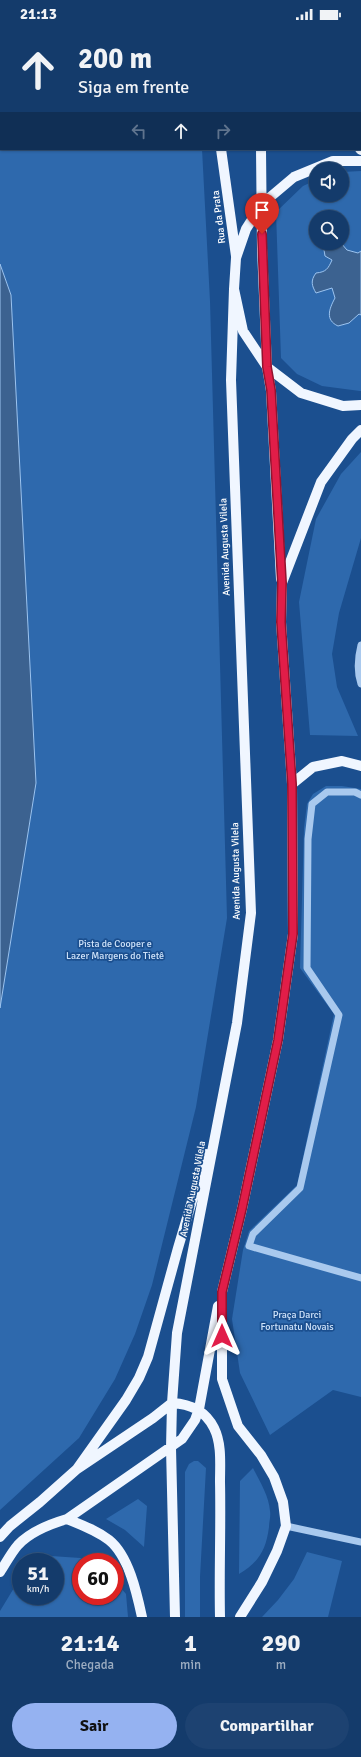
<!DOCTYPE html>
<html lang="pt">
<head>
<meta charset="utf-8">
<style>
  body { margin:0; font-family:Signika,sans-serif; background:#1d4271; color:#f1f3f6; height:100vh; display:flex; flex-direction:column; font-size:15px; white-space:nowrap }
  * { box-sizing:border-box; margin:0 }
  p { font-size:13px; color:#9dadc1 }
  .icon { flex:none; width:22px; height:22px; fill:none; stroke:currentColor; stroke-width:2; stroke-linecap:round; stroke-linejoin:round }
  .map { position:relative; height:1589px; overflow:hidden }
  .side { display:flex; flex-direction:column; background:#143b6b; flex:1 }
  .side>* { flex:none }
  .hud { position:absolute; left:0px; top:0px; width:361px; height:122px; box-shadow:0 1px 3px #0004,0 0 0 1px #33557e; background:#143b6b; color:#f1f3f6; overflow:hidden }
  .buttons { position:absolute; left:309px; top:134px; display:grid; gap:8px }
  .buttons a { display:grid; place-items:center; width:40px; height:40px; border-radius:50%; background:#143b6b; box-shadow:0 1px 3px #0004,0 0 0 1px #33557e; font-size:20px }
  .speed { position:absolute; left:12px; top:1525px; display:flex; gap:8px; font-size:20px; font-weight:700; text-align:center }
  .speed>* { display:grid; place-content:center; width:52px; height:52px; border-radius:50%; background:#143b6b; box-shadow:0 1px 3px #0004,0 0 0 1px #33557e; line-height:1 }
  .speed small { font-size:10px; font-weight:400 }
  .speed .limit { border:6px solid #d22; background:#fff; color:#111 }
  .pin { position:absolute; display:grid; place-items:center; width:34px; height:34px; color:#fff; margin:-41px -17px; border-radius:50% 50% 50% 0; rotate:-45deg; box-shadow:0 0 4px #0007 }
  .pin .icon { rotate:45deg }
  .me { position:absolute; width:44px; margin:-22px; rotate:0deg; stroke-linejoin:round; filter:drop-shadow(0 0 3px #0008) }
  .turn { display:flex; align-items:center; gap:14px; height:84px; padding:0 12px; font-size:18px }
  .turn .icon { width:52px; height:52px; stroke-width:2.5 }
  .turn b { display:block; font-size:28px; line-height:34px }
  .lanes { display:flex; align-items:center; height:38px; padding:0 12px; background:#0003; justify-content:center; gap:20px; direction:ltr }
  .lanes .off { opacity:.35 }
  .eta { display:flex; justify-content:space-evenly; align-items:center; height:68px; text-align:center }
  .eta b { font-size:24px; font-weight:800; line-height:28px }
  .button { display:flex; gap:8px; margin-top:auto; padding:8px 12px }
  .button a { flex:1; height:46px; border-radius:24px; background:#95b2f1; color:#111; font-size:16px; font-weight:800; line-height:46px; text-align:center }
  .button a+a { background:#1d4271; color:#f1f3f6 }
  .status { display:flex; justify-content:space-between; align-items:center; height:28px; padding:0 20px; background:#143b6b; direction:ltr }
  .status svg { height:11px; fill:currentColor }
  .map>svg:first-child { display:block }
</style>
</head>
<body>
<div class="status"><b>21:13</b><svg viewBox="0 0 49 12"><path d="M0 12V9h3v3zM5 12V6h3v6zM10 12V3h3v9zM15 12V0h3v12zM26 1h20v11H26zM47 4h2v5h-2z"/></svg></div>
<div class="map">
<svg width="361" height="1589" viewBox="0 0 361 1589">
  <rect width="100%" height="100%" fill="#1b4f8f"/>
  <path fill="#2e69ad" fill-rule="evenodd" d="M 0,0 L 166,1 L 1,1 L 1,121 L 202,121 L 210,273 L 227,890 L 196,1079 L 152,1257 L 135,1306 L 115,1351 L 79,1410 L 0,1482 L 0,980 L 36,755 L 11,267 L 0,236 Z
    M 361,143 L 361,363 L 360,363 L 322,358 L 297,346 L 281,330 L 276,184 L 303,158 L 316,152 L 316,167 L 342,167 L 342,144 ZM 316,189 L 342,189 L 342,215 L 316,215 Z
    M 361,424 L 361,510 L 339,585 L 332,626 L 337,659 L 358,708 L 310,707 L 299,574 L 316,491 L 341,446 Z
    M 326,758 L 342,758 L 361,761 L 361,1369 L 333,1362 L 270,1407 L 240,1345 L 232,1291 L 243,1222 L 249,1203 L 297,1157 L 334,986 L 300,940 L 304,800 L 307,776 L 313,766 Z
    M 194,1433 L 198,1433 L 206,1440 L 200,1549 L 200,1589 L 185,1589 L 185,1444 L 189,1436 Z
    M 253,1440 C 260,1454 269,1468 270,1483 C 271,1488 269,1494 269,1499 C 266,1522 259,1534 239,1546 L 240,1453 Z
    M 138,1471 L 147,1478 L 144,1519 L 125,1502 L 106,1491 Z
    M 307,1524 L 342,1533 L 328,1589 L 262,1589 L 278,1572 L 294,1551 Z
    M 51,1528 L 95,1531 L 98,1534 L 81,1534 L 81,1568 L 115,1568 L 115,1553 L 126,1566 L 128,1589 L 0,1589 L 0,1583 L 17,1555 L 21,1552 L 21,1568 L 55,1568 L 55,1534 L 44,1534 Z"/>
  <path fill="#3c6290" stroke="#9cc4f0" d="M 329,215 L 341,215 L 347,222 L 358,225 L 361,223 L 361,287 L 359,286 L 349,295 L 338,298 C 325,292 329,281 335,270 L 332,260 L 316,265 C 312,258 310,253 316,245 C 326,244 328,241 332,232 L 325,228 L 324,222 Z
    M 0,236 L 11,267 L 36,755 L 0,980 Z"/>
  <path fill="#4478b7" stroke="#cfe3fa" d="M 331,0 L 361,0 L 360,43 L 360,1 Z"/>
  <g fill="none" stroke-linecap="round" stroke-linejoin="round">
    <path stroke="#3d69a0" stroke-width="7" stroke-dasharray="7 3.5" stroke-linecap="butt" d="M 360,15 L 361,15"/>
    <path stroke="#a9c9ee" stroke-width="7" d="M 361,617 C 358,629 357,644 361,656
      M 361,767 L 355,764 L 327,764 L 312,776 L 308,811 L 307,940 L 339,987 L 300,1160 L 253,1206 L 249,1218 L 361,1250
      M 286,1498 L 361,1514"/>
    <path stroke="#f0f6ff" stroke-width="10" d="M 194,0 L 195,1
      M 248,0 L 248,1
      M 271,0 L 272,1
      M 221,121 L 236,228
      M 261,121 L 262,220 L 267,339 L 271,363 L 281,551
      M 360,121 L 361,122
      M 361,133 L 333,133 L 294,149 L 262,176 L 246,201 L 236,230 L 234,261 L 243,303 L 267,339 L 301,365 L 343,378 L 361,377
      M 292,756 L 313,739 L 342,733 L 361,738
      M 172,1375 C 190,1376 205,1382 214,1400 C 222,1416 220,1436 220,1454 C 221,1499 219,1544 220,1589
      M 77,1441 L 126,1372 L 139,1350 L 148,1329 L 178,1220 L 206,1126
      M 67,1491 C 82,1497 96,1502 109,1512 C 129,1528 137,1566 142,1589
      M 0,1509 L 10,1498 L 40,1474 L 77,1441 L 153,1390 L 172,1375
      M 0,1544 C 6,1535 11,1525 18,1517 C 30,1504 50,1496 67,1491 L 182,1411 L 195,1392 L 199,1381 L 218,1278
      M 175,1589 L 171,1420 L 172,1375 L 177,1305 L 237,995 L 251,885 L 231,352 L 234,261
      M 240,1589 L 262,1554 L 277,1523 L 286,1498 L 283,1474 L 274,1449 L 261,1427 L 238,1398 L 222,1351 L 222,1264 L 242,1181 L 278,1012 L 293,906 L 292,756 L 281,594 L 282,555 L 321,454 L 352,411 L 361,402"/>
  </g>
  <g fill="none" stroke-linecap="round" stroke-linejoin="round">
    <defs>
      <path id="route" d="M 222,1308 L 222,1264 L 242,1181 L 278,1012 L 293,906 L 292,756 L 281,594 L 282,555 L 271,362 L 267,339 L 262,206"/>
    </defs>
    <use href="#route" stroke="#92132f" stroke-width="10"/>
    <use href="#route" stroke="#e11d48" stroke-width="7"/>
  </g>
  <g text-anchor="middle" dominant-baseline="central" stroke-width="3.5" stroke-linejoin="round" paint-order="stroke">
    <g font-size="10" fill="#fff" stroke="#1b4f8f">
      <text transform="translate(219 189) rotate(-97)">Rua da Prata</text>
      <text transform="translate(225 519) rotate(-92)">Avenida Augusta Vilela</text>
      <text transform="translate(236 843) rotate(-91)">Avenida Augusta Vilela</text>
      <text transform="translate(193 1161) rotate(-79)">Avenida Augusta Vilela</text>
    </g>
    <g font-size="10" fill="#cfe3fa" stroke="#1b4f8f">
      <text x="115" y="916">Pista de Cooper e<tspan x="115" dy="12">Lazer Margens do Tietê</tspan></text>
      <text x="297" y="1287">Praça Darci<tspan x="297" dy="12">Fortunatu Novais</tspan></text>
    </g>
  </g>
</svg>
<div class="buttons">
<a><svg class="icon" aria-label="sound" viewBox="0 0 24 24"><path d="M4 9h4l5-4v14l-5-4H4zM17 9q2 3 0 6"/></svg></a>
<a><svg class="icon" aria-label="search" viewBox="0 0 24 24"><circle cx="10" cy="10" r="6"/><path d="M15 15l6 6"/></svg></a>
</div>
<div class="speed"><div>51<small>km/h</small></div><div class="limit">60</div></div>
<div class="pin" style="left:262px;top:206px;background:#d93025"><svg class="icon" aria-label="arrive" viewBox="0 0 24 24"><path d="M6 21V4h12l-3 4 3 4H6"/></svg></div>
<svg class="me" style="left:222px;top:1308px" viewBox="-20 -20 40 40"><path d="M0-17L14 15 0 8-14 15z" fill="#e11d48" stroke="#fff" stroke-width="4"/></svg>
<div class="hud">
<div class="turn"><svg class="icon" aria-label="ahead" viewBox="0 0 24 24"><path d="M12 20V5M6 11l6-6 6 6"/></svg><div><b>200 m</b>Siga em frente</div></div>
<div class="lanes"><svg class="icon off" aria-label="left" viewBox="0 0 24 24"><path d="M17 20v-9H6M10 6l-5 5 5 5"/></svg><svg class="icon" aria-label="ahead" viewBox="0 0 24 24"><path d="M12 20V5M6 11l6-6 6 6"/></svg><svg class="icon off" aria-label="right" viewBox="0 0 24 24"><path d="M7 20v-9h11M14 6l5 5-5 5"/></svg></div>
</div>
</div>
<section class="side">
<div class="eta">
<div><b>21:14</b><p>Chegada</p></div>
<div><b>1</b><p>min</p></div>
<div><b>290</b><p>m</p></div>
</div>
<div class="button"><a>Sair</a><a>Compartilhar</a></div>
</section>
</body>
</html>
